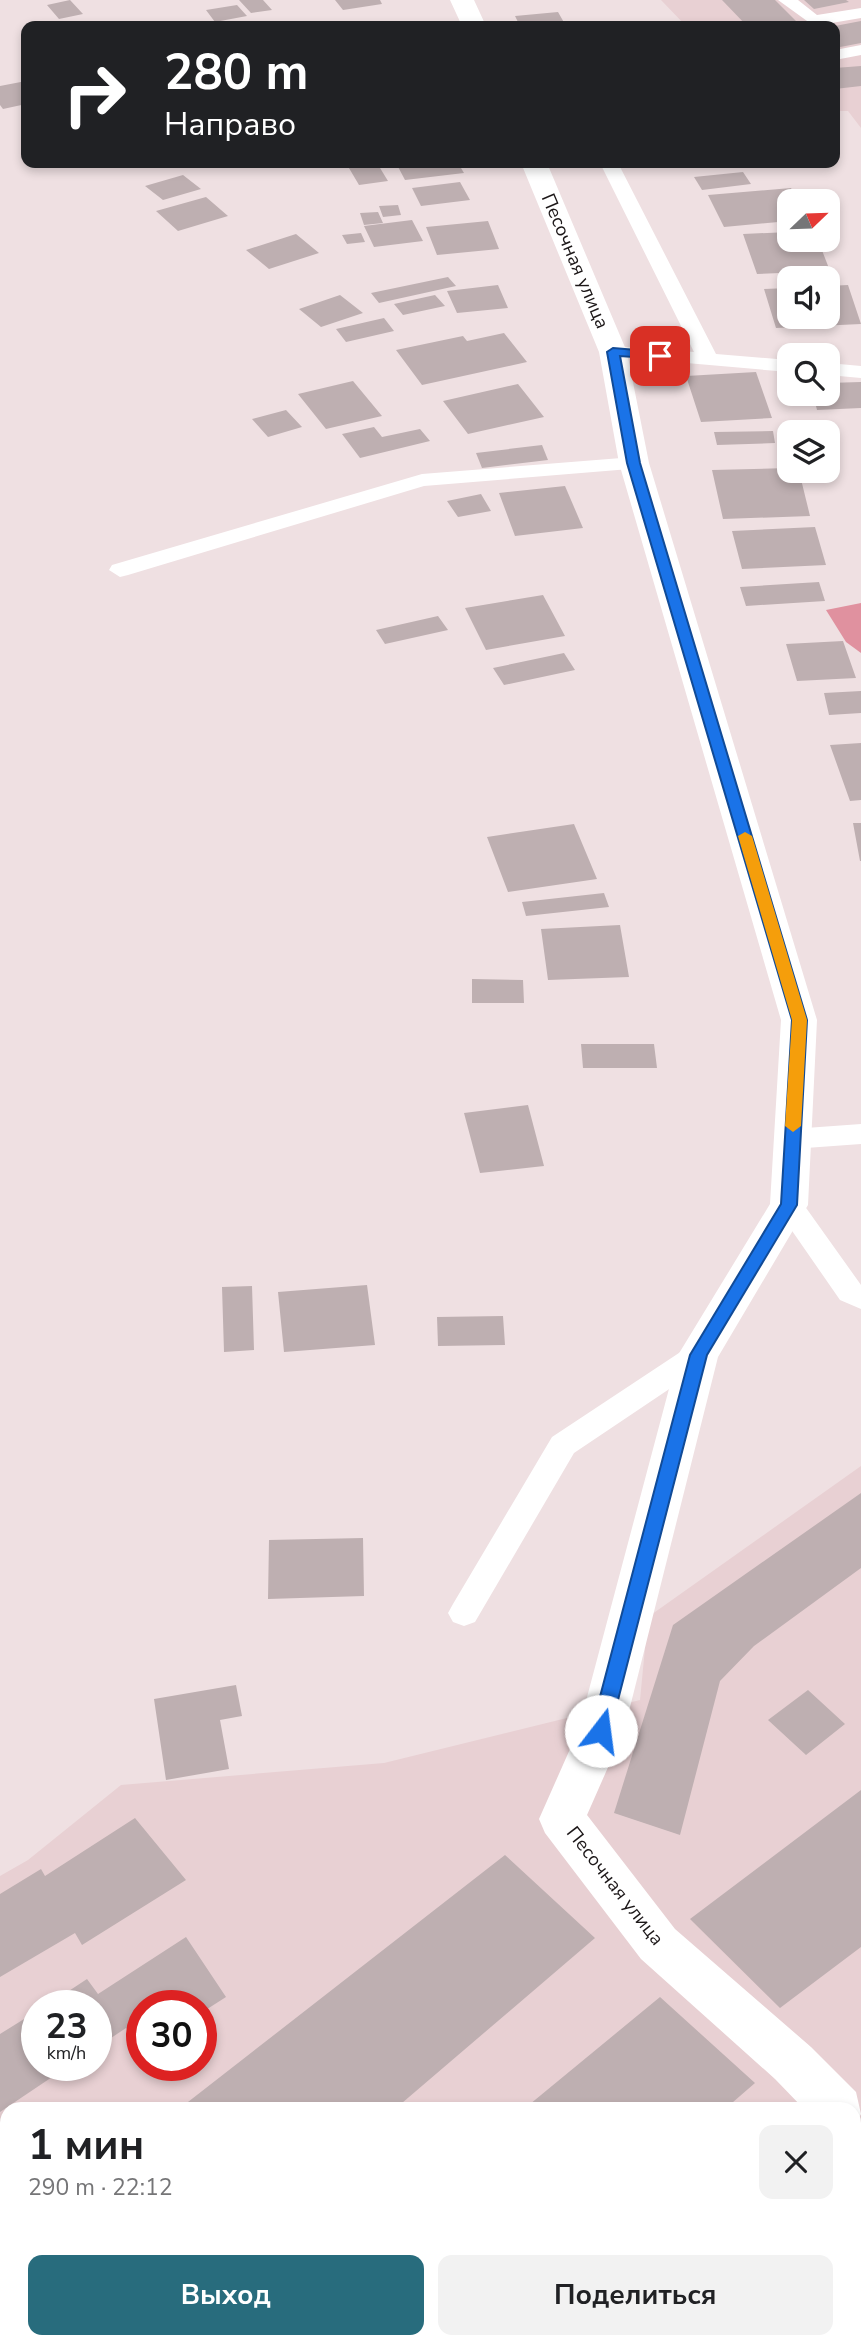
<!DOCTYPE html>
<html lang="ru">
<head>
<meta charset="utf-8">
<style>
  body { margin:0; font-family:"Nunito Sans",sans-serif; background:#f2f2f2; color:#202124; height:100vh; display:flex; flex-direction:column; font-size:26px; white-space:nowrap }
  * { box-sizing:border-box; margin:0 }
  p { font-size:23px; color:#757577 }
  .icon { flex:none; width:38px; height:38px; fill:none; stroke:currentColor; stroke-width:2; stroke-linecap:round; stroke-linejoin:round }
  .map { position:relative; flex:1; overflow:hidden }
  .drawer { position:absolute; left:0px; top:2102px; width:861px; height:247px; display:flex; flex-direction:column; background:#fff; border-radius:21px 21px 0 0; box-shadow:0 4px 10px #0003 }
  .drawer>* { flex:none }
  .banner { position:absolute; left:21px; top:21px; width:819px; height:147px; border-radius:14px; box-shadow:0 4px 10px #0003; background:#202124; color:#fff; overflow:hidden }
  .needle { width:46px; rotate:67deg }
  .buttons { position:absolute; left:777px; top:189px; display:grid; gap:14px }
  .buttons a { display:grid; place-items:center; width:63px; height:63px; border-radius:14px; background:#fff; box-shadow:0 4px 10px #0003; font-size:35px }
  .speed { position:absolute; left:21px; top:1990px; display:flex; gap:14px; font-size:35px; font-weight:700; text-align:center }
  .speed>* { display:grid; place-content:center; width:91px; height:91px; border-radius:50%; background:#fff; box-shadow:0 4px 10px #0003; line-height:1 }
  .speed small { font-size:18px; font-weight:400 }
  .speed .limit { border:10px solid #d22; background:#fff; color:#111 }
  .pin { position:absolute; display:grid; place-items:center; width:60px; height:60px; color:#fff; margin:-30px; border-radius:14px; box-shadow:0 4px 10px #0006 }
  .me { position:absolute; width:77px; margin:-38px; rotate:15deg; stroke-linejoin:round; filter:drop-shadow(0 0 5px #0008) }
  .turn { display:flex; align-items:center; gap:24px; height:147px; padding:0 28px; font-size:32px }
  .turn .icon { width:91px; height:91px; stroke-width:2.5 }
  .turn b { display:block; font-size:49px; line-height:60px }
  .round { display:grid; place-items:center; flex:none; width:74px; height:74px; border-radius:14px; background:#f2f2f2 }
  .summary { display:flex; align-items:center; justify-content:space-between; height:119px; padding:0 28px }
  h1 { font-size:42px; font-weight:700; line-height:52px }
  .button { display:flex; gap:14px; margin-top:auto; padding:14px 28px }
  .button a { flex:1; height:80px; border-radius:14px; background:#286c7d; color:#fff; font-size:28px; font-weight:700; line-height:80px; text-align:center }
  .button a+a { background:#f2f2f2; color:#202124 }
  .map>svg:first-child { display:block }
</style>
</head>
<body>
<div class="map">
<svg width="861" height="2348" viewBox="0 0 861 2348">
  <rect width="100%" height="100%" fill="#efe0e2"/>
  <path fill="#e8d0d3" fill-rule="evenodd" d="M 661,0 L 861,0 L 861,128 L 848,111 L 835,111 L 835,26 L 686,26 Z
    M 861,1466 L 861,2348 L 0,2348 L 0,1876 L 28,1860 L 121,1785 L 384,1763 L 640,1700 L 648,1617 ZM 37,2006 L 96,2006 L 96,2065 L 37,2065 ZM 142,2006 L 201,2006 L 201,2065 L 142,2065 ZM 7,2109 L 854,2109 L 854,2342 L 7,2342 Z"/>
  <path fill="#e0919f" d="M 861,603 L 861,653 L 846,642 L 826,610 Z"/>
  <path fill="#beafb1" d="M 70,0 L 83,14 L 59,19 L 47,5 Z
    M 239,0 L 263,0 L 272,10 L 251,13 Z
    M 335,0 L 380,0 L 382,4 L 343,10 Z
    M 722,0 L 775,0 L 801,26 L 747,26 Z
    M 804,0 L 846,0 L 849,2 L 814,9 Z
    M 237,5 L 247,16 L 215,22 L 206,10 Z
    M 558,12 L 566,26 L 520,26 L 515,16 Z
    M 861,21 L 861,43 L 835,48 L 835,26 Z
    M 861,66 L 861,86 L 835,89 L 835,68 Z
    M 26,81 L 26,104 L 3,109 L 0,105 L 0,86 Z
    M 346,163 L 377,163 L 388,181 L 359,185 Z
    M 396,163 L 458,163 L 464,173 L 405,180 Z
    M 743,172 L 751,184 L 702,190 L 694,177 Z
    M 183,175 L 201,189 L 163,200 L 145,186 Z
    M 460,182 L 470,200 L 421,206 L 412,188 Z
    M 791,188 L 798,201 L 789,201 L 789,221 L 724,227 L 708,195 Z
    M 206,197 L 228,216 L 178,231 L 156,211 Z
    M 398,205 L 401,215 L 383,217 L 379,206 Z
    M 378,212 L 383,223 L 364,225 L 360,213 Z
    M 412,220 L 423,241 L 374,247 L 364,226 Z
    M 488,221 L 499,249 L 437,255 L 426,227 Z
    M 789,232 L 789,240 L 818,240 L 830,271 L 757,274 L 743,234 Z
    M 361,233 L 365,242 L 347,244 L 342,235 Z
    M 296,234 L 319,253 L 269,269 L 246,250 Z
    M 448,277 L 456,286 L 379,303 L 371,293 Z
    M 498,285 L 508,308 L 457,313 L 447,291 Z
    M 848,285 L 861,324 L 776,328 L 764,289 L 789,288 L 789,317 L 828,317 L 828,286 Z
    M 340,295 L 363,313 L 321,327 L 299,309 Z
    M 435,295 L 445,306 L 403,315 L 394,304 Z
    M 384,318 L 394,331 L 346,342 L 336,329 Z
    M 504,333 L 527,362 L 422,385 L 396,350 L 463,336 L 467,341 Z
    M 756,372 L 772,418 L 701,422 L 686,376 Z
    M 353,381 L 382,416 L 326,429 L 298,394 Z
    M 861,382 L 861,408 L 817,410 L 813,394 L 828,394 L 828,383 Z
    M 518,384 L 544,417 L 468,434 L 443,401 Z
    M 286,410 L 302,427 L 268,437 L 252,419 Z
    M 374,427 L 382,437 L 420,429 L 430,441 L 360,458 L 342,434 Z
    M 773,431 L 775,443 L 717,445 L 714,432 Z
    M 542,445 L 548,460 L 482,468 L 476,453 Z
    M 789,468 L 789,471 L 799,471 L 810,516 L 723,519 L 712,470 Z
    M 565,486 L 583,528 L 515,536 L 499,493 Z
    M 481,494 L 491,511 L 458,517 L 447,501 Z
    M 815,527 L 826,565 L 742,569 L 732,531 Z
    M 819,582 L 825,601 L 746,606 L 740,587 Z
    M 543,595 L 565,636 L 486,650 L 465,608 Z
    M 438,616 L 448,630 L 385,644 L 376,630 Z
    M 843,641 L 856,678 L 797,681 L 786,644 Z
    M 564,653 L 575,670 L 504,685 L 493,668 Z
    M 861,691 L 861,713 L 829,715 L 824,693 Z
    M 861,743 L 861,800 L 850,801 L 830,745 Z
    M 853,823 L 861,823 L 861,861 L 860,861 Z
    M 574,824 L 597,879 L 508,892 L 487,837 Z
    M 604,893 L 609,907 L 526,916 L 522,902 Z
    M 620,925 L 629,977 L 548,980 L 541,929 Z
    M 472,979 L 523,980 L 524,1003 L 472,1003 Z
    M 581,1044 L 654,1044 L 657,1068 L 583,1068 Z
    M 528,1105 L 544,1166 L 480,1173 L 464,1113 Z
    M 367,1285 L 375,1345 L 284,1352 L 278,1292 Z
    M 252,1286 L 254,1350 L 224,1352 L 222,1287 Z
    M 503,1316 L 505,1345 L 438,1346 L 437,1317 Z
    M 861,1493 L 861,1568 L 754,1646 L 720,1681 L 680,1835 L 614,1813 L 673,1625 Z
    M 363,1538 L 364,1596 L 268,1599 L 269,1540 Z
    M 236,1685 L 242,1716 L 220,1720 L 229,1769 L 166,1780 L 154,1699 Z
    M 808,1690 L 845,1724 L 806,1755 L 768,1720 Z
    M 861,1790 L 861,1947 L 780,2008 L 690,1919 Z
    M 135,1818 L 186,1880 L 82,1945 L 75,1933 L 0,1977 L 0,1894 L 41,1869 L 45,1876 Z
    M 505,1855 L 595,1938 L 395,2109 L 179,2109 Z
    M 186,1937 L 226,1997 L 201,2013 L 201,2006 L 142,2006 L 142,2044 L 126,2028 L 96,2048 L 96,2006 L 46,2006 L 87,1979 L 98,1994 Z
    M 660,1997 L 755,2083 L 725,2109 L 524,2109 Z
    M 37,2011 L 37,2065 L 70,2065 L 0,2112 L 0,2034 Z
    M 0,2143 L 7,2157 L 7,2172 L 0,2177 Z
    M 854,2174 L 861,2180 L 861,2313 L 854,2320 Z
    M 7,2243 L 7,2342 L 123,2342 L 115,2348 L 0,2348 L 0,2249 Z
    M 242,2342 L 455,2342 L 448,2348 L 234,2348 Z
    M 584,2342 L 831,2342 L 824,2348 L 577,2348 Z"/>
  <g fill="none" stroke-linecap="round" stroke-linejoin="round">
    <path fill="#fff" fill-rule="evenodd" d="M 778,0 L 798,0 L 817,15 L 861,8 L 861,18 L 814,26 Z
      M 861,45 L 861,55 L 835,60 L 835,50 Z
      M 600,163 L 618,163 L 716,354 L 789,360 L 789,372 L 606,356 L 603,352 L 613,346 L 694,352 Z
      M 828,363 L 861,366 L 861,378 L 828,375 Z
      M 634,457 L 642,458 L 645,463 L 642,468 L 424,486 L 128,575 L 120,577 L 109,570 L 112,565 L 422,474 Z
      M 861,1124 L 861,1144 L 792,1149 L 782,1146 L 778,1139 L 782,1132 L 792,1129 Z
      M 789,1195 L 799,1198 L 861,1285 L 861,1309 L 840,1300 L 779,1212 L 775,1205 L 779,1198 Z
      M 698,1344 L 708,1347 L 713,1355 L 708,1363 L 574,1453 L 475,1622 L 464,1626 L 453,1622 L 448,1613 L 453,1604 L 552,1437 L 688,1347 Z"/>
    <path fill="#fff" fill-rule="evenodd" d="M 450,0 L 474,0 L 486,26 L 462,26 Z
      M 521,163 L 547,163 L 627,352 L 649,463 L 817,1020 L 808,1205 L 718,1357 L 624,1731 L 587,1815 L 675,1929 L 811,2047 L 856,2092 L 861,2114 L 854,2127 L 854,2109 L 804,2109 L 775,2079 L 641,1959 L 545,1833 L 539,1819 L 578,1731 L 678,1355 L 770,1204 L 781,1020 L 619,463 L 599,352 Z"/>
  </g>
  <path fill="#1a73e8" stroke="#114b97" stroke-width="2" d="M 613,348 L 660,352 L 666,356 L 660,359 L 620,356 L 640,463 L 807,1020 L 797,1205 L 707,1355 L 610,1731 L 607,1737 L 594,1737 L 591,1731 L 690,1355 L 781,1204 L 792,1020 L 627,463 L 607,352 Z"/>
  <path fill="#f59e0b" d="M 745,832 L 752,836 L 807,1020 L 801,1126 L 793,1132 L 785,1126 L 792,1020 L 738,836 Z"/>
  <g text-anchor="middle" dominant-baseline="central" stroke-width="6" stroke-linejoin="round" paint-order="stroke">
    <g font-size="19" fill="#1c1718" stroke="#fff">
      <text transform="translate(575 261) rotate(67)">Песочная улица</text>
      <text transform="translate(615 1886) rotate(52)">Песочная улица</text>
    </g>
  </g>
</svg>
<div class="buttons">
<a><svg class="needle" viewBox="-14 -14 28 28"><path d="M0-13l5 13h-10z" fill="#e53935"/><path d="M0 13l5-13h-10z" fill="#757577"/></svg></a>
<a><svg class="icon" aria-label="sound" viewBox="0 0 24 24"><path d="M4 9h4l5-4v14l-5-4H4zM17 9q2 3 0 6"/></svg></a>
<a><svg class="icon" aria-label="search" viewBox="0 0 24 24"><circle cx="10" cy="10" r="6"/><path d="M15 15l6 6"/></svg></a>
<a><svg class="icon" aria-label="layers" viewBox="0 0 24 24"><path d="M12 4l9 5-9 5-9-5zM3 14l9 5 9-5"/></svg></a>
</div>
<div class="speed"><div>23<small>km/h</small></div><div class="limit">30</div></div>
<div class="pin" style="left:660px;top:356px;background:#d93025"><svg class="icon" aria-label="arrive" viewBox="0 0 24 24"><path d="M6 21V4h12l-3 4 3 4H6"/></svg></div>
<svg class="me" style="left:601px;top:1731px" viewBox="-20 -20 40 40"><circle r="19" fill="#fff"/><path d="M0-13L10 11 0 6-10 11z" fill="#1a73e8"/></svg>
<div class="banner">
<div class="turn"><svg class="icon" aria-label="right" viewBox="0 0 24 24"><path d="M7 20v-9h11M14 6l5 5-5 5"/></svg><div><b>280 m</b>Направо</div></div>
</div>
<section class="drawer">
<div class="summary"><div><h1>1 мин</h1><p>290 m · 22:12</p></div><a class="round"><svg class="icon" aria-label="close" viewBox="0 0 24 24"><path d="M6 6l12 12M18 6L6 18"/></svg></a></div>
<div class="button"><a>Выход</a><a>Поделиться</a></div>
</section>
</div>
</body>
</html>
